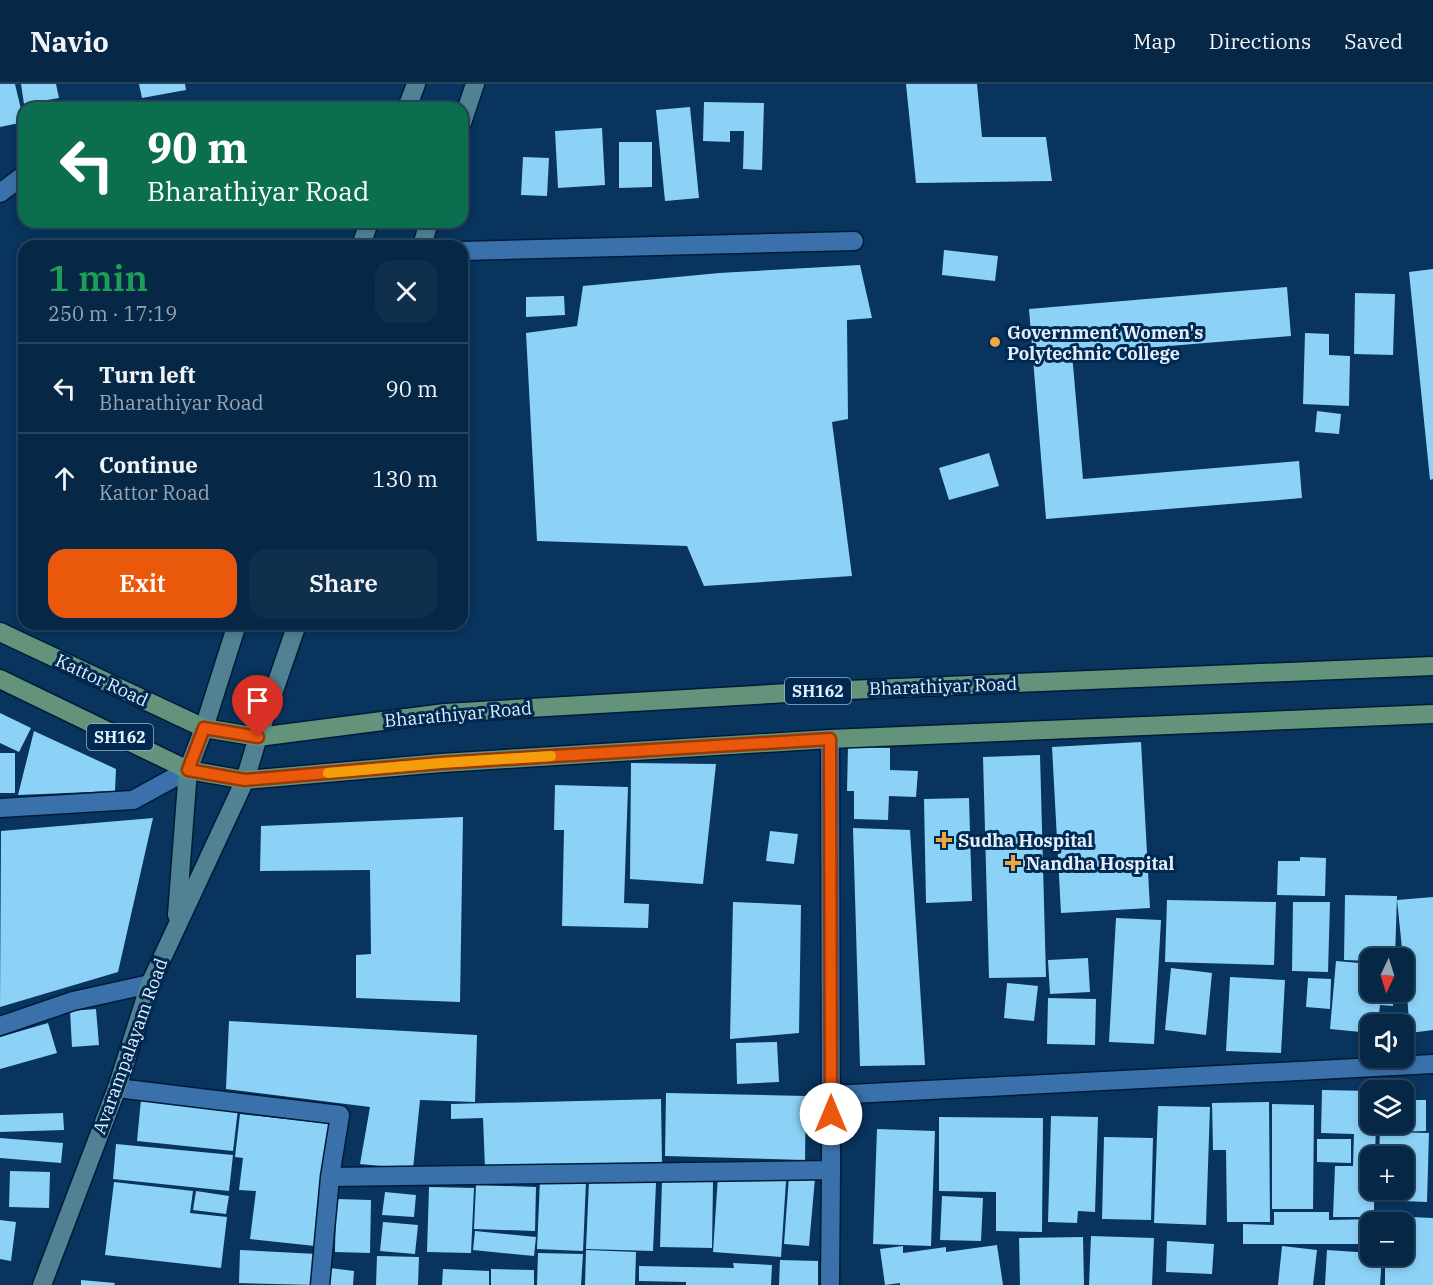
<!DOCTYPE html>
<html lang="en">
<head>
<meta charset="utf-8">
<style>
  body { margin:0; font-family:"IBM Plex Serif",serif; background:#0f2f4d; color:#f1f3f6; height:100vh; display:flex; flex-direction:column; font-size:22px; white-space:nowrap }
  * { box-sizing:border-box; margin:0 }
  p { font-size:20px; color:#98a5b3 }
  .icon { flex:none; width:33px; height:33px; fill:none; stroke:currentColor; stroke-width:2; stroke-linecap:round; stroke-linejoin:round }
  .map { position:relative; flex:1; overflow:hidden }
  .side { position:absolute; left:18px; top:156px; width:450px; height:390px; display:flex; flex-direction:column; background:#062746; border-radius:18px; box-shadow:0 3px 9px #0003,0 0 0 2px #27445f }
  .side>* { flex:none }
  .guide { position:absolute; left:18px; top:18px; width:450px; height:126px; border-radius:18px; box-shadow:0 3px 9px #0003,0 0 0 2px #27445f; background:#0b6e4f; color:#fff; overflow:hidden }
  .needle { width:39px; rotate:184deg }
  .tools { position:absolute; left:1360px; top:864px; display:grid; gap:12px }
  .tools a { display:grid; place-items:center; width:54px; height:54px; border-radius:12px; background:#062746; box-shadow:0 3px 9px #0003,0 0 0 2px #27445f; font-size:30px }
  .pin { position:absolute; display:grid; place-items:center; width:51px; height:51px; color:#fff; margin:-62px -26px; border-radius:50% 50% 50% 0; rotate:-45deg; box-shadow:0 0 6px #0007 }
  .pin .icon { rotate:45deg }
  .me { position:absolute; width:66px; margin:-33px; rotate:0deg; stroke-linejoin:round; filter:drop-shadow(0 0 4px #0008) }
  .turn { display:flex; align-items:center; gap:21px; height:126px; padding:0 30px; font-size:27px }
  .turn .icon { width:78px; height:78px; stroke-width:2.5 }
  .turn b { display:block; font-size:42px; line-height:51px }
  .round { display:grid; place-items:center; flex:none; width:63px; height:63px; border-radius:18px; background:#0f2f4d }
  .summary { display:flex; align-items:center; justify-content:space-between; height:102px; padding:0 30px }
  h1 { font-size:36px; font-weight:600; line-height:45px; color:#1e9e55 }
  .action { display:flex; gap:12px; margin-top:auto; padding:12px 30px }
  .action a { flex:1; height:69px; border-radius:18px; background:#ea580c; color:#fff; font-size:24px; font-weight:600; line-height:69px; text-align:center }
  .action a+a { background:#0f2f4d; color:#f1f3f6 }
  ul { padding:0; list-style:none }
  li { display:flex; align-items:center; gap:18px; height:90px; padding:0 30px; border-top:2px solid #27445f }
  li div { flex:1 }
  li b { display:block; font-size:22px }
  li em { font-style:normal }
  header { display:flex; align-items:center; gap:36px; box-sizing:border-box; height:84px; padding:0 30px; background:#062746; border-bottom:2px solid #27445f }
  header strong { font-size:28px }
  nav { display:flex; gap:33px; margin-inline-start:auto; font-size:21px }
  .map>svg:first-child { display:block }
</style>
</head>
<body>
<header>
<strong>Navio</strong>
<nav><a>Map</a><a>Directions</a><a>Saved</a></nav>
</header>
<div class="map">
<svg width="1433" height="1201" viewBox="0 0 1433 1201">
  <rect width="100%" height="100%" fill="#08345d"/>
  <path fill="#8cd2f6" d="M 0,0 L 15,0 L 24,38 L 0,43 Z
    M 21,0 L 56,0 L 59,14 L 24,20 Z
    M 139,0 L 185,0 L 186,6 L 142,14 Z
    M 906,0 L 977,0 L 982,53 L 1046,53 L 1052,97 L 916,99 Z
    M 704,18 L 764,19 L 762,86 L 743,85 L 744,47 L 730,47 L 730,58 L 703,57 Z
    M 690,23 L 699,114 L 665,117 L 656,26 Z
    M 602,44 L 605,101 L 558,104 L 555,47 Z
    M 619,58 L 652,58 L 652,103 L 619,104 Z
    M 523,73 L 549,74 L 547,112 L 521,111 Z
    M 944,166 L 998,172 L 995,197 L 942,191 Z
    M 860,181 L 872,234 L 847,236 L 848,335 L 832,338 L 852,492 L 704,502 L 687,462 L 537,457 L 526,249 L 577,242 L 583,202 L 719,189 Z
    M 1433,185 L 1433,395 L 1430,396 L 1409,188 Z
    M 1287,203 L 1291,252 L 1072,270 L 1083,395 L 1299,377 L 1302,414 L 1046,435 L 1029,225 Z
    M 1355,209 L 1395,210 L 1393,271 L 1354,270 Z
    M 564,212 L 565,231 L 526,233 L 526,213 Z
    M 1305,249 L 1329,250 L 1329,271 L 1350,272 L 1349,322 L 1303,320 Z
    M 1317,327 L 1341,330 L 1339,350 L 1315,348 Z
    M 989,369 L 999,402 L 949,416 L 939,384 Z
    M 0,629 L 31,644 L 19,668 L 0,659 Z
    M 34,647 L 116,685 L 115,707 L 18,711 Z
    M 1141,658 L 1150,824 L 1061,829 L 1052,663 Z
    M 848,663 L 890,664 L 890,686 L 918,687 L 916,713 L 889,712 L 888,736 L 854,735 L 854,707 L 847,707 Z
    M 0,669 L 15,669 L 15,709 L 0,709 Z
    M 1040,671 L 1046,893 L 989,894 L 983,673 Z
    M 631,679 L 716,680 L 703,800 L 630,795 Z
    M 555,701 L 628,703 L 624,819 L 649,820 L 648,844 L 562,842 L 564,746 L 554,746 Z
    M 969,714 L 972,817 L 926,819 L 924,715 Z
    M 463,733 L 460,918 L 356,914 L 356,871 L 371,870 L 370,786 L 260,787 L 261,742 Z
    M 153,734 L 118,888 L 0,923 L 1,747 Z
    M 853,744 L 910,746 L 925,981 L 860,982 Z
    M 770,747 L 798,750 L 794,780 L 766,777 Z
    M 1300,773 L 1326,774 L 1325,812 L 1277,811 L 1278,777 L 1300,777 Z
    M 1345,811 L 1397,812 L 1395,874 L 1371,874 L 1371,877 L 1344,876 Z
    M 1433,813 L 1433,946 L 1410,949 L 1404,874 L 1403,874 L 1397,816 Z
    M 1167,816 L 1276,818 L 1274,881 L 1165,878 Z
    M 733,818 L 801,821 L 799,949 L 730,955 Z
    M 1293,818 L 1330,818 L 1328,888 L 1292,887 Z
    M 1116,834 L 1161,836 L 1154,960 L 1109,958 Z
    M 1088,874 L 1090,908 L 1050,910 L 1048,876 Z
    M 1336,877 L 1371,880 L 1371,908 L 1394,908 L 1393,922 L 1380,921 L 1378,940 L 1371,940 L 1371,949 L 1330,945 Z
    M 1171,884 L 1212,889 L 1206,951 L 1165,946 Z
    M 1230,893 L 1285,896 L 1281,969 L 1226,967 Z
    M 1308,894 L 1331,895 L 1330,925 L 1306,923 Z
    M 1007,899 L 1038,902 L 1034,937 L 1004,934 Z
    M 1048,914 L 1096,915 L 1095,961 L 1047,960 Z
    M 96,925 L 99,961 L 72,963 L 70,927 Z
    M 229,937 L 477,951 L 475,1018 L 420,1016 L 413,1085 L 360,1080 L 370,1023 L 226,1005 Z
    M 48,939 L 57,969 L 0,985 L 0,953 Z
    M 777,958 L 779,998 L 737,1000 L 736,959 Z
    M 1322,1006 L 1371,1007 L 1371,1040 L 1376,1040 L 1375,1072 L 1371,1072 L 1371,1106 L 1374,1106 L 1374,1133 L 1333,1133 L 1335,1082 L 1353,1082 L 1354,1050 L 1321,1049 Z
    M 666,1009 L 806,1012 L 805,1076 L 665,1072 Z
    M 141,1015 L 238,1025 L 233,1067 L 137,1057 Z
    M 661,1015 L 662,1080 L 485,1085 L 483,1034 L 451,1035 L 451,1020 Z
    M 1404,1016 L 1426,1016 L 1426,1047 L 1389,1048 L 1429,1049 L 1427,1118 L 1378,1116 L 1378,1106 L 1404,1106 L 1404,1072 L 1379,1072 L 1380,1047 L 1383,1048 L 1383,1040 L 1404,1040 Z
    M 1269,1018 L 1270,1138 L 1227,1138 L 1226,1066 L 1213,1066 L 1212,1019 Z
    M 1272,1020 L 1314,1021 L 1313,1125 L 1272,1125 Z
    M 1158,1022 L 1210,1023 L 1206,1141 L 1154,1139 Z
    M 63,1029 L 64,1046 L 0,1048 L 0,1031 Z
    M 240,1030 L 331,1040 L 315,1162 L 250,1155 L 256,1107 L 239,1106 L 243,1074 L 235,1073 Z
    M 1051,1032 L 1098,1033 L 1095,1128 L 1078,1127 L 1077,1139 L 1048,1138 Z
    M 939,1033 L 1043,1034 L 1042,1148 L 996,1147 L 996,1108 L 939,1107 Z
    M 877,1045 L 935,1047 L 931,1162 L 873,1160 Z
    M 1104,1053 L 1153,1054 L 1151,1136 L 1102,1135 Z
    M 0,1054 L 63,1059 L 61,1079 L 0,1074 Z
    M 1317,1055 L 1351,1055 L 1351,1079 L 1317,1078 Z
    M 116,1060 L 233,1071 L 229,1107 L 113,1095 Z
    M 10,1087 L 50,1088 L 49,1124 L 9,1123 Z
    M 718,1092 L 786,1097 L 781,1173 L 713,1168 Z
    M 789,1092 L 815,1094 L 809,1162 L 784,1160 Z
    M 540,1096 L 586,1098 L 583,1167 L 537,1165 Z
    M 589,1097 L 656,1099 L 653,1167 L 586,1165 Z
    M 662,1097 L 713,1098 L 712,1164 L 660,1163 Z
    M 114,1098 L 193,1107 L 190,1129 L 227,1133 L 221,1184 L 105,1171 Z
    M 476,1101 L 536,1103 L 535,1147 L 474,1145 Z
    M 429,1103 L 474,1104 L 471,1169 L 427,1168 Z
    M 196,1107 L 229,1112 L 226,1130 L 193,1126 Z
    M 385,1108 L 416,1111 L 414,1133 L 382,1131 Z
    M 942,1112 L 983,1114 L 981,1157 L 940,1156 Z
    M 336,1115 L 371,1116 L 370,1169 L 335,1168 Z
    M 1274,1128 L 1329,1128 L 1329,1136 L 1379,1135 L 1379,1138 L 1371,1138 L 1371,1160 L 1243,1160 L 1243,1140 L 1274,1141 Z
    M 1387,1132 L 1433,1134 L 1433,1201 L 1385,1201 L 1385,1172 L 1404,1172 L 1404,1138 L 1386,1138 Z
    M 0,1136 L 16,1138 L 11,1177 L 0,1175 Z
    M 383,1138 L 418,1141 L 415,1170 L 380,1167 Z
    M 475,1147 L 536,1153 L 534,1172 L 473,1166 Z
    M 1091,1152 L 1154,1154 L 1152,1201 L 1089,1201 Z
    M 1083,1153 L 1084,1201 L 1020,1201 L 1019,1154 Z
    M 1167,1157 L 1214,1160 L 1212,1190 L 1166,1188 Z
    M 997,1161 L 1003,1201 L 900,1201 L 900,1199 L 885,1201 L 880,1165 L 903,1162 L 903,1169 L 946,1163 L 946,1168 Z
    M 1282,1162 L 1317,1166 L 1313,1201 L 1278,1201 Z
    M 240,1166 L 317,1170 L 316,1201 L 239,1199 Z
    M 586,1166 L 636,1168 L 635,1201 L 585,1201 Z
    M 1327,1166 L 1371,1169 L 1371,1172 L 1382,1172 L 1380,1201 L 1325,1201 Z
    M 538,1169 L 583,1170 L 581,1201 L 537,1201 Z
    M 377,1172 L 419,1173 L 418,1201 L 376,1201 Z
    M 780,1176 L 818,1177 L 818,1201 L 779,1201 Z
    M 733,1179 L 772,1181 L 771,1201 L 686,1201 L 686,1198 L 639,1197 L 639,1182 L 734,1184 Z
    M 330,1184 L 354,1187 L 353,1201 L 328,1201 Z
    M 443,1185 L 489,1187 L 489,1201 L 442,1201 Z
    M 491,1185 L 534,1186 L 534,1201 L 491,1201 Z
    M 81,1196 L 115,1199 L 114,1201 L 81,1201 Z"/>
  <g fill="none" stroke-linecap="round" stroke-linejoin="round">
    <defs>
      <path id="minor" d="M 0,109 L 24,91
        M 462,167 L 854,157
        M 830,655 L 831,1086 L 830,1201
        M 0,724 L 133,716 L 188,686
        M 0,942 L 73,917 L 150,900
        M 117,1004 L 340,1031 L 330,1093 L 320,1201
        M 831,1011 L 1433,980
        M 330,1093 L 831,1086"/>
      <path id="secondary" d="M 407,24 L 416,0
        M 462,39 L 475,0
        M 361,162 L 369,138
        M 422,162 L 429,138
        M 177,831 L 188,686 L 204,644 L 237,540
        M 42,1201 L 117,1004 L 150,900 L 245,696 L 258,653 L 297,540"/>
      <path id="primary" d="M 0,548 L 204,644 L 258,653 L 445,629 L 823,607 L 1433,582
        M 0,595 L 188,686 L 245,696 L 441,679 L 830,655 L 1433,630"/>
    </defs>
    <use href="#minor" stroke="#001b38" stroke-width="21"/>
    <use href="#secondary" stroke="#001b38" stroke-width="21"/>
    <use href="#primary" stroke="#001b38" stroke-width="21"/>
    <use href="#minor" stroke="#3b71ab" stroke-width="18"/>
    <use href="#secondary" stroke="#508293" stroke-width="18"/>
    <use href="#primary" stroke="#64937b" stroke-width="18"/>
  </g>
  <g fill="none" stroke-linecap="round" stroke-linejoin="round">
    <defs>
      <path id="route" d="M 258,653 L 204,644 L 188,686 L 245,696 L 441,679 L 830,655 L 831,1030"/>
    </defs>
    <use href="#route" stroke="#983908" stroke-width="15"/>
    <use href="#route" stroke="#ea580c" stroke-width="10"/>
    <path stroke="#f59e0b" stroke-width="10" d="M 328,689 L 441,679 L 551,672"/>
  </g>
  <g fill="#f0a63e" stroke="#002952" stroke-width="2">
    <circle cx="995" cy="258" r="6"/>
    <path d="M941 747h6v6h6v6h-6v6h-6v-6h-6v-6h6z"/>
    <path d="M1010 770h6v6h6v6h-6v6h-6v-6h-6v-6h6z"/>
  </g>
  <g text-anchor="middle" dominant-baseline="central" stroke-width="6" stroke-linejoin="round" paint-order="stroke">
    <g fill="#002952" stroke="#9eb3c8" stroke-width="1.5">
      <rect x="785" y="594" width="66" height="26" rx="4.5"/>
      <rect x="87" y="640" width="66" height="26" rx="4.5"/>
    </g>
    <g font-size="16" font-weight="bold" fill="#e2eefb">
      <text x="818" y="607">SH162</text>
      <text x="120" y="653">SH162</text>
    </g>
    <g font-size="18" font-weight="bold" fill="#e2eefb" stroke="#002952" text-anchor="start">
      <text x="1007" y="248">Government Women's<tspan x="1007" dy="21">Polytechnic College</tspan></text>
      <text x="958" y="756">Sudha Hospital</text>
      <text x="1026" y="779">Nandha Hospital</text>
    </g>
    <g font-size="18" fill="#e2eefb" stroke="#002952">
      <text transform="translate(102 596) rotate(25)">Kattor Road</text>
      <text transform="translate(943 602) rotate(-2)">Bharathiyar Road</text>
      <text transform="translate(458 630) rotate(-5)">Bharathiyar Road</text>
      <text transform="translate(130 962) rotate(-70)">Avarampalayam Road</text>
    </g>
  </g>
</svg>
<div class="tools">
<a><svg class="needle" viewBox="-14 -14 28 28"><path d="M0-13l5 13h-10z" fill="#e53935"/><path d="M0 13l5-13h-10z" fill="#98a5b3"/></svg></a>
<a><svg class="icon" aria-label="sound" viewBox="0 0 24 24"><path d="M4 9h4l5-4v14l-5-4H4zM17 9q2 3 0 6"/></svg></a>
<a><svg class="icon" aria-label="layers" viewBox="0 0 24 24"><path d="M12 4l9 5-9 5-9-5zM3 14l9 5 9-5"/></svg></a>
<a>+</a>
<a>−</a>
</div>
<div class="pin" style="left:258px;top:653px;background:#d93025"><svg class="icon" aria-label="arrive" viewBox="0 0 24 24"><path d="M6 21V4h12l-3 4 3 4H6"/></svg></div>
<svg class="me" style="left:831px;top:1030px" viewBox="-20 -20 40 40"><circle r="19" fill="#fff"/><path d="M0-13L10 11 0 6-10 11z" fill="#ea580c"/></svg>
<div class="guide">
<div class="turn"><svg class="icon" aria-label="left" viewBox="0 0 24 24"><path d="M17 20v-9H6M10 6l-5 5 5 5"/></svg><div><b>90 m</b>Bharathiyar Road</div></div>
</div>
<section class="side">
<div class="summary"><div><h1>1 min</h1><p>250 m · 17:19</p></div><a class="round"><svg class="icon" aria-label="close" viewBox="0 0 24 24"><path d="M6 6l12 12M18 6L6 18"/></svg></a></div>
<ul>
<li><svg class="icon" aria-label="left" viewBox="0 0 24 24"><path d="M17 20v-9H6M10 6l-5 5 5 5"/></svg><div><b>Turn left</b><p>Bharathiyar Road</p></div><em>90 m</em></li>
<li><svg class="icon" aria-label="ahead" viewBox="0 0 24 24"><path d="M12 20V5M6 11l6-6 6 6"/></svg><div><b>Continue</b><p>Kattor Road</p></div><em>130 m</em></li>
</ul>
<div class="action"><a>Exit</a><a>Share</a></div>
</section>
</div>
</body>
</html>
